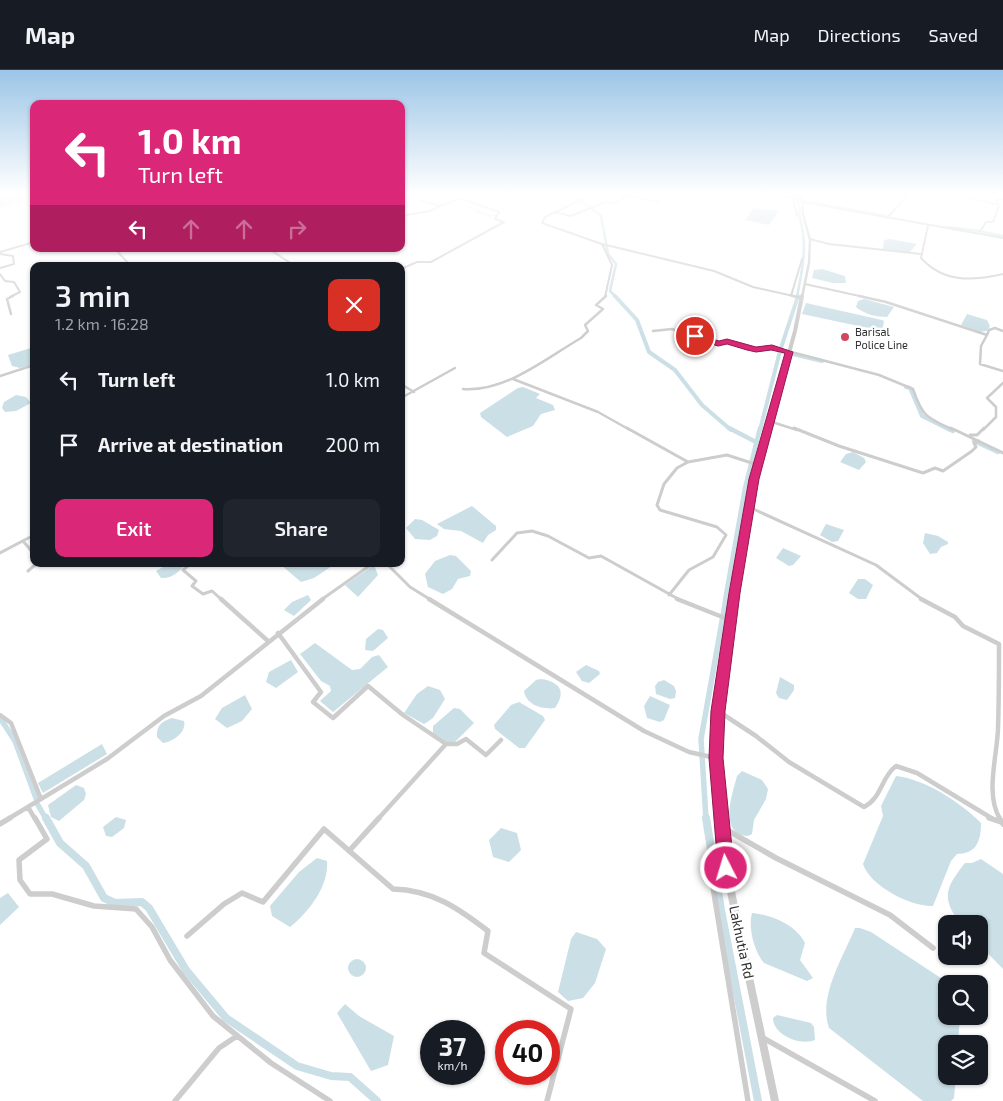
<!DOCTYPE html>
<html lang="en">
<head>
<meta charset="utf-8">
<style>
  body { margin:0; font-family:"Exo 2",sans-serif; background:#20242c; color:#f1f3f6; height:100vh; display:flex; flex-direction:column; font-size:19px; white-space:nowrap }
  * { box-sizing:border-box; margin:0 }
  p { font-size:16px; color:#9ea1a6 }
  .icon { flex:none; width:28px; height:28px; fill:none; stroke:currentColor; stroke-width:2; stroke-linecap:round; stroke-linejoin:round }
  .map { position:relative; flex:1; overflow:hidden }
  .details { position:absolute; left:30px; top:192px; width:375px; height:305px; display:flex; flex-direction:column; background:#171b24; border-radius:10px; box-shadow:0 1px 4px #0004 }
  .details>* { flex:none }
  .top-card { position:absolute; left:30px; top:30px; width:375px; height:152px; border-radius:10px; box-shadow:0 1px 4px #0004; background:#db2777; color:#fff; overflow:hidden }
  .tools { position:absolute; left:938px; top:845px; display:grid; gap:10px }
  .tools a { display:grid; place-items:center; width:50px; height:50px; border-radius:10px; background:#171b24; box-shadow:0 1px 4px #0004; font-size:25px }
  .speed { position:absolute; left:420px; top:950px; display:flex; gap:10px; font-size:25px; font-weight:700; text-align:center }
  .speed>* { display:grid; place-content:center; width:65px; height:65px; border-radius:50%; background:#171b24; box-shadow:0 1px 4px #0004; line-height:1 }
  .speed small { font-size:12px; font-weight:400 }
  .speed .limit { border:8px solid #d22; background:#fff; color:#111 }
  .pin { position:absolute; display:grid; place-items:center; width:42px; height:42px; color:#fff; margin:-21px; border:2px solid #fff; border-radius:50%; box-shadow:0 1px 5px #0007 }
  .me { position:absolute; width:55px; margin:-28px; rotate:355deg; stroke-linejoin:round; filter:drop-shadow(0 0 4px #0008) }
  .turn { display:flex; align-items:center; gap:18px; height:105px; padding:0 25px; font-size:22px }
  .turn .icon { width:65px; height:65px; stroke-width:2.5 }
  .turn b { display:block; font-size:35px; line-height:42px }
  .lanes { display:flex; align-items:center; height:48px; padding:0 25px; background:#0003; justify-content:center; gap:25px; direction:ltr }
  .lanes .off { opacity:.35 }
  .round { display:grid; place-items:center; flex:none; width:52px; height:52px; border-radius:10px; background:#20242c }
  .headline { display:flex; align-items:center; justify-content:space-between; height:85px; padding:0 25px }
  h1 { font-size:30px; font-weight:600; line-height:38px }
  .primary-button { display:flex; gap:10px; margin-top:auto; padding:10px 25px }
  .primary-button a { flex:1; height:58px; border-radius:10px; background:#db2777; color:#fff; font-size:20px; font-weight:600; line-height:58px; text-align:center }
  .primary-button a+a { background:#20242c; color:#f1f3f6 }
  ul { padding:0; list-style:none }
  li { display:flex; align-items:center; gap:15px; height:65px; padding:0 25px }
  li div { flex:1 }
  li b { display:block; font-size:19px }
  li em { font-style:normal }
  header { display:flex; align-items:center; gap:30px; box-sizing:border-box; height:70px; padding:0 25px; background:#171b24; border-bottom:1px solid #363941 }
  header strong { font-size:24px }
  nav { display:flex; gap:28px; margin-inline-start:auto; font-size:18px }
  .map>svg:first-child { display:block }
</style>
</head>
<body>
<header>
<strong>Map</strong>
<nav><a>Map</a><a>Directions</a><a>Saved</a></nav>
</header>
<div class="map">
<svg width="1003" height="1031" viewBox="0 0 1003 1031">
  <rect width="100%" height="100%" fill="#fff"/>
  <path fill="#e4e8dc" d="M 0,124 L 34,124 L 34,127 L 0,138 Z"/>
  <path fill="#cbdfe6" d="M 754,138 L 779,141 L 769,155 L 745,150 Z
    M 890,169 L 917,174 L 909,183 L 883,179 L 884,170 Z
    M 822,199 L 845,206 L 846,213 L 833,213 L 812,208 L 814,200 Z
    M 864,229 L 894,237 L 887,247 C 877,247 864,244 856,237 L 858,231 Z
    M 806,233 L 882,250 L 884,251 L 882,261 L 802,244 Z
    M 967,244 L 987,250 L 990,256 L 987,261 L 978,262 L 961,255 Z
    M 31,278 L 34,281 L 34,294 L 20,298 L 12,296 L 8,285 Z
    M 523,317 L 540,324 L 536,328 L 553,335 L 555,340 L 541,344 L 533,356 L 507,367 L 481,347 L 480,343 L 518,318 Z
    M 16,325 L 26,327 L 31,333 L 16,341 L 5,342 L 2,338 L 4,332 Z
    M 853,382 L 864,388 L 866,392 L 859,400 L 840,392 L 846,384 Z
    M 472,436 L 496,456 L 496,460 L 488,465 L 483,473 L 461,461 L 444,459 L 437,454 Z
    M 415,449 L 422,450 L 439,460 L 437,466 L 430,470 L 415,469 L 406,458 Z
    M 826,454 L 844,460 L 838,471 L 832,472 L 820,465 Z
    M 925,463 L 938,466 L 948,472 L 948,474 L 941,477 L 937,483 L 930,484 L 923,473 Z
    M 783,478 L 801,486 L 793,495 L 789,496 L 776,488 Z
    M 450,485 L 456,486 L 471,501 L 470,506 L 458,509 L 452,519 L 443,524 L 428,517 L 425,504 L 435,491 Z
    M 168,494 L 185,494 C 180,502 171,509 161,508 L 156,501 Z
    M 280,494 L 335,494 L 314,508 L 301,512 Z
    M 374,495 L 378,505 L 358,527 L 345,515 Z
    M 858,509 L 865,509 L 873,515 L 866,529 L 858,529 L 849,523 Z
    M 308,525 L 311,530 L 294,546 L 284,540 L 292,532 Z
    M 378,559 L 383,560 L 388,568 L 373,581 L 365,580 L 366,569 Z
    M 315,573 L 352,600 L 360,599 L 372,587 L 379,585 L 388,597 L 333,642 L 320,631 L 331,621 L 330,616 L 321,611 L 300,584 Z
    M 291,590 L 298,602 L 276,618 L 266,612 L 269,602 Z
    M 586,595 L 599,601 L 600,604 L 589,613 L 582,611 L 576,602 Z
    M 780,607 L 794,615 L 794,620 L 787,630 L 779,628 L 776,623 Z
    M 541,609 C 561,612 566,622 555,638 C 543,640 526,635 524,621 L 536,610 Z
    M 664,610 L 674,616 L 676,621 L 675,628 L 670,629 L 656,624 L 655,616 L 658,612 Z
    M 428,616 L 440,620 L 445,629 L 433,648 L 424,654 L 404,643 L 417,624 Z
    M 245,625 L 252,639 L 242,651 L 227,658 L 215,649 L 222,638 Z
    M 650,626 L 670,635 L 664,650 L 660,652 L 647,648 L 644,636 Z
    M 519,632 L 543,646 L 545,650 L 525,678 L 519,678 L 495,659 L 494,655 L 511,635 Z
    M 454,638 L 460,639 L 474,653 L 455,672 L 448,673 L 433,663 L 433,656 Z
    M 172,648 L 184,651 C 187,662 173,672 163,673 L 157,667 C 156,656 162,651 172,648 Z
    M 102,674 L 107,684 L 43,723 L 38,713 Z
    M 742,701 L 762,710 L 768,719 L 766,729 L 754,750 L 752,764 L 748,766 C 718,764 732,725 737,706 Z
    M 896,706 C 925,709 960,732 981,753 C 981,770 977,784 957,784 L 951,791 L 933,836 C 911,837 870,816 863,794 L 883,746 L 881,736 Z
    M 76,715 L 84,718 L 86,724 L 84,730 L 59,751 L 51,747 L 48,735 Z
    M 116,747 L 126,750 L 124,758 L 112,767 L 106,766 L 103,757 Z
    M 501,758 L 517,763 L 521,780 L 509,792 L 493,787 L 489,770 Z
    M 317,788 L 327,791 C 329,816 309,842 290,857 L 272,846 L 270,836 L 299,802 Z
    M 981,789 L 1003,804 L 1003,899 L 979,874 L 979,854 L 961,854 C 940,828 946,817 965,793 L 972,793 Z
    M 8,823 L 19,837 L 0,855 L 0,828 Z
    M 752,843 C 772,845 796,855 805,873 L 800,890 L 813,908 L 807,911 L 764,893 C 754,881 748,858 752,843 Z
    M 855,858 L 860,858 L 871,862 L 950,914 L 946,914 L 946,946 L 960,946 L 958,974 L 946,974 L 946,1006 L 956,1006 L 954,1028 L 951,1031 L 923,1031 L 829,958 C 818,926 843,888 855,858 Z
    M 576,862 L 597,869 L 606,879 L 595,913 L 583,928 L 568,931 L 558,922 L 571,869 Z
    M348 898a9 9 0 1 1 18 0a9 9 0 1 1-18 0Z
    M 345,934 L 359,946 L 394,966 L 388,995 L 371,1001 L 337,943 Z
    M 777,945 L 811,953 L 814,957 L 815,970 C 800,976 773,965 773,948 Z"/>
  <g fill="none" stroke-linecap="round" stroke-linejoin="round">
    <path stroke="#cbdfe6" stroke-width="1" d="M 445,125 L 453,130
      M 456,131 L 481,142 L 477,142 L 490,146 L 496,145"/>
    <path stroke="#cbdfe6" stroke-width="2.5" d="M 572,124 L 581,130
      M 797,124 L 800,143
      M 796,130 L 886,146
      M 582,131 L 601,146 L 608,184 L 616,194 L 610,221 L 616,227
      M 947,157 L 979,161
      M 983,162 L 1003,166
      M 797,227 C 803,196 808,175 799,144"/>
    <path stroke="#cbdfe6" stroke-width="4" d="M 615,226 L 637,250 L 649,282 L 675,300 L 702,335 L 731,360
      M 780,281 L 822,291
      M 906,317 L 910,318 L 922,346 L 950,360
      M 760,360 L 780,281 L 798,226"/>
    <path stroke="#cbdfe6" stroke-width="4.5" d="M 729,358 L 756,372
      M 947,358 L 953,361
      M 974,371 L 998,382
      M 725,530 L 745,418 L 760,358"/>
    <path stroke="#cbdfe6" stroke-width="5.5" d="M 0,648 L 15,671 L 36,728
      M 38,735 L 46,749
      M 706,749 L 701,669 L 726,529"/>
    <path stroke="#cbdfe6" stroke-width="8" d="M 46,748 L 60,773 L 86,796 L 104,828 L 115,833 L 142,832 L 149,838 L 186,900 L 226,948 L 297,996 L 331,1006 L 350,1007 L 377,1031
      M 706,748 L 721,840 L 758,1031"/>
    <path stroke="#cdcdcd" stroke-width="2" d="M 422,124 L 435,126 L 444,124
      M 594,124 L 545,147 L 542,153 L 602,174 L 714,201 L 753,217 L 798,227
      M 619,124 L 658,132
      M 770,124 L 801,129
      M 795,124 L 793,128 L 797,146
      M 954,124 L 995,134 L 998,133 L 997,129 L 1003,129
      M 802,132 L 1003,168
      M 554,142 L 571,146 L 605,132 L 615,133 L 632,124
      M 401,146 L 430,141 L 440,136
      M 887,148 L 909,124
      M 928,156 L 921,188 C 944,213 972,211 1003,204
      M 980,162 L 986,152 L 993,152 L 999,136 L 997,134
      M 810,169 L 829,174 L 921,184
      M 602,174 L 612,195 L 605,227
      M 115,179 L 131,196
      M 269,179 L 295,196
      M 0,182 L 34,172
      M 0,184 L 13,186 L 14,194 L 0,198
      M 303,196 L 308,196
      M 401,199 L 417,192 L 431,192 L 504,152 L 495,149 L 499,142 L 460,128 L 440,136 L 420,130 L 423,124
      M 0,204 L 5,211 L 14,212 L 20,222 L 10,227
      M 805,214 L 864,227
      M 791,226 L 802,189"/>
    <path stroke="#cdcdcd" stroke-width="2.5" d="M 793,226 L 802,228
      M 859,226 L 886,232 L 987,265 L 981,276 L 980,294 L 1003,301
      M 11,244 L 7,229 L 13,226
      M 653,261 L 672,259 L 714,273 L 727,271 L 756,280 L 776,278 L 879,305 L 913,319 C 923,348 927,347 953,360
      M 987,265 L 989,260 L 995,258 L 1003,261
      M 0,306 L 34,295
      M 513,309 L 598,342 L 630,360
      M 401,314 L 414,322
      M 463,319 C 506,322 545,289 581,268 L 588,261 L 585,255 L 603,239 L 596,235 L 606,226
      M 401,328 L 455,298
      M 769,351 L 797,360
      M 983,360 L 996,347 L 996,337 L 987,328 L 1003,313"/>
    <path stroke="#cdcdcd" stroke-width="3" d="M 627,358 L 688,392
      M 794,358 L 839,376 L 923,403 L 935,398 L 943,401 L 972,381 L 976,377 L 974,373 L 979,371
      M 951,358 L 1003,383
      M 970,365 L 977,365 L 984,358
      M 751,438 L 876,495 L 923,530
      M 23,471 L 34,484
      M 0,483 L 34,465
      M 492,490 L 517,463 L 532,461 L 548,466 L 589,488 L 601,486 L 680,530
      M 190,494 L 183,500 L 196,511 L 192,516 L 203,524 L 212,521 L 222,530
      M 387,494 L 410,517 L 431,530
      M 28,501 L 36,494
      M 669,525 L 689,500 L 713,487 L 726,465 L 717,457 L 660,440 L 657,435 L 664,414 L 677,398 L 688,392 L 727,385 L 758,395
      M 321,530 L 372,494"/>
    <path stroke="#cdcdcd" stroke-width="4.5" d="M 221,529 L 268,571
      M 429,529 L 644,661 L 689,682 L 716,688
      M 677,529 L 730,550
      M 921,529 L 955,547 L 963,556 L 999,574 C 999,602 999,630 998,659 C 997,687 985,724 1000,749
      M 278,563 L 321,622 L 313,632 L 333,648 L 368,616 L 403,645 L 446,674
      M 718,641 L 756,666 L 789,692 L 864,737 C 882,728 881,707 896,696 L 917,703 L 993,749
      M 0,645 L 11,653 L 41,729
      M 28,737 L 35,749
      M 8,749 L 107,689 L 164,646 L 201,626 L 323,529
      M 378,749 L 446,674 L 457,674 L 466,669 L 486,685 L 501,670"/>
    <path stroke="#cdcdcd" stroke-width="5.5" d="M 35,748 L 47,769 L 19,790 L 20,810 L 30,824 L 52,824 L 94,836 L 136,839 L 152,857 L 170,890 L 213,946 L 271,993 L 330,1031
      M 989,748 L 1001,752
      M 999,748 L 1003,754
      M 0,754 L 10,748
      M 722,757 L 776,788 L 890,845 L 933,878
      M 349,781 L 379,748
      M 711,805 L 748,1031
      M 187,866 L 224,834 L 242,823 L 263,832 L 324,759 L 393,819 C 432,820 458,838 488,861 L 484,883 L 571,939 L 547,1031
      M 763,968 L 875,1031
      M 175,1031 L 219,978 L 237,966"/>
    <path stroke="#cdcdcd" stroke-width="2.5" d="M 802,227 L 809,193 L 810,170 L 803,144 L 802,124"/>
    <path stroke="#cdcdcd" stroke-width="4" d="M 768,360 L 795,261 L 802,226"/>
    <path stroke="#cdcdcd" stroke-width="4.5" d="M 733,530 L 754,409 L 768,358"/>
    <path stroke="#cdcdcd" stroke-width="5.5" d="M 722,749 L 716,688 L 718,641 L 734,529"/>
    <path stroke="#cdcdcd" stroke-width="8" d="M 721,748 L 726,798 L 775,1031"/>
  </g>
  <linearGradient id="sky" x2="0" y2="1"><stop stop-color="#9cc5e7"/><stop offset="0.46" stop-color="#fff"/><stop offset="1" stop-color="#fff" stop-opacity="0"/></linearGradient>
  <rect width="1003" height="268" fill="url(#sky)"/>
  <path fill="#db2777" stroke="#8e194d" d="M 695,264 L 719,271 L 727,269 L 756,277 L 772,275 L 793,282 L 759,409 L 740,523 L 725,641 L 723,688 L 734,798 L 732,803 L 726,806 L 720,803 L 718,798 L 709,688 L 711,641 L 729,523 L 749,409 L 785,283 L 771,280 L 756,282 L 747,280 L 727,274 L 718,276 L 693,268 L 693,265 Z"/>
  <circle fill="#d1475e" stroke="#fff" stroke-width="2" cx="845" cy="267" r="5"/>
  <g text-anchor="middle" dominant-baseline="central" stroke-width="5" stroke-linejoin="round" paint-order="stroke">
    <g font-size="11" fill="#303030" stroke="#fff" text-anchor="start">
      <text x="855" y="261">Barisal<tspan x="855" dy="13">Police Line</tspan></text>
    </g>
    <g font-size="14" fill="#303030" stroke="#fff">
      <text transform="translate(742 872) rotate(78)">Lakhutia Rd</text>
    </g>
  </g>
</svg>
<div class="tools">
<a><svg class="icon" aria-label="sound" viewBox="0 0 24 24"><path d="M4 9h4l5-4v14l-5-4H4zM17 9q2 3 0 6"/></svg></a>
<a><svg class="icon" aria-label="search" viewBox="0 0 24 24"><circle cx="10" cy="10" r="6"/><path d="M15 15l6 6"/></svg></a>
<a><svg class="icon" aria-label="layers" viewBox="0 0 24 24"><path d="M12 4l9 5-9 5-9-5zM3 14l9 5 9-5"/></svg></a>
</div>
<div class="speed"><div>37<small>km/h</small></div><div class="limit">40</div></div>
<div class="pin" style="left:695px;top:266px;background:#d93025"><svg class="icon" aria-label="arrive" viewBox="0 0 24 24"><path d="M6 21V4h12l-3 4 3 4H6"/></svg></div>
<svg class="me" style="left:726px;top:798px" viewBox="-20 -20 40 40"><circle r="17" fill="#db2777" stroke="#fff" stroke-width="3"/><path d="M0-11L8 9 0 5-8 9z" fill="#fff"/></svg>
<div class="top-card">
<div class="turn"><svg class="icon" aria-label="left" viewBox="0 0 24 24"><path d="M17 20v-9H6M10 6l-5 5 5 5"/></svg><div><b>1.0 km</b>Turn left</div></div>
<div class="lanes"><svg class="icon" aria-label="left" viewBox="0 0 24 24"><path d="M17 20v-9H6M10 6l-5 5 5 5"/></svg><svg class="icon off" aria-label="ahead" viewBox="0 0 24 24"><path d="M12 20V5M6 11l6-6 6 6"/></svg><svg class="icon off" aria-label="ahead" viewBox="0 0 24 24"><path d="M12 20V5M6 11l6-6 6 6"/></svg><svg class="icon off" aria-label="right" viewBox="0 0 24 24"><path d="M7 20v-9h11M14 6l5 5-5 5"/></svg></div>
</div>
<section class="details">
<div class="headline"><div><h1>3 min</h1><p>1.2 km · 16:28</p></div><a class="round" style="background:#d93025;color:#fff"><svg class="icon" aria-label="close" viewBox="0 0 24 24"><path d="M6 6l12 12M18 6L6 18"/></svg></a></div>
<ul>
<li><svg class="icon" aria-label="left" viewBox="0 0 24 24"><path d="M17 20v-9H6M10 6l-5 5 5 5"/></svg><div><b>Turn left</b></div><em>1.0 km</em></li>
<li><svg class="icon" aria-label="arrive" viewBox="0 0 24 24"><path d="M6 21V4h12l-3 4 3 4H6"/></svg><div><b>Arrive at destination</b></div><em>200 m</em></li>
</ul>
<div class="primary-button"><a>Exit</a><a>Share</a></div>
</section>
</div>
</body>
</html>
